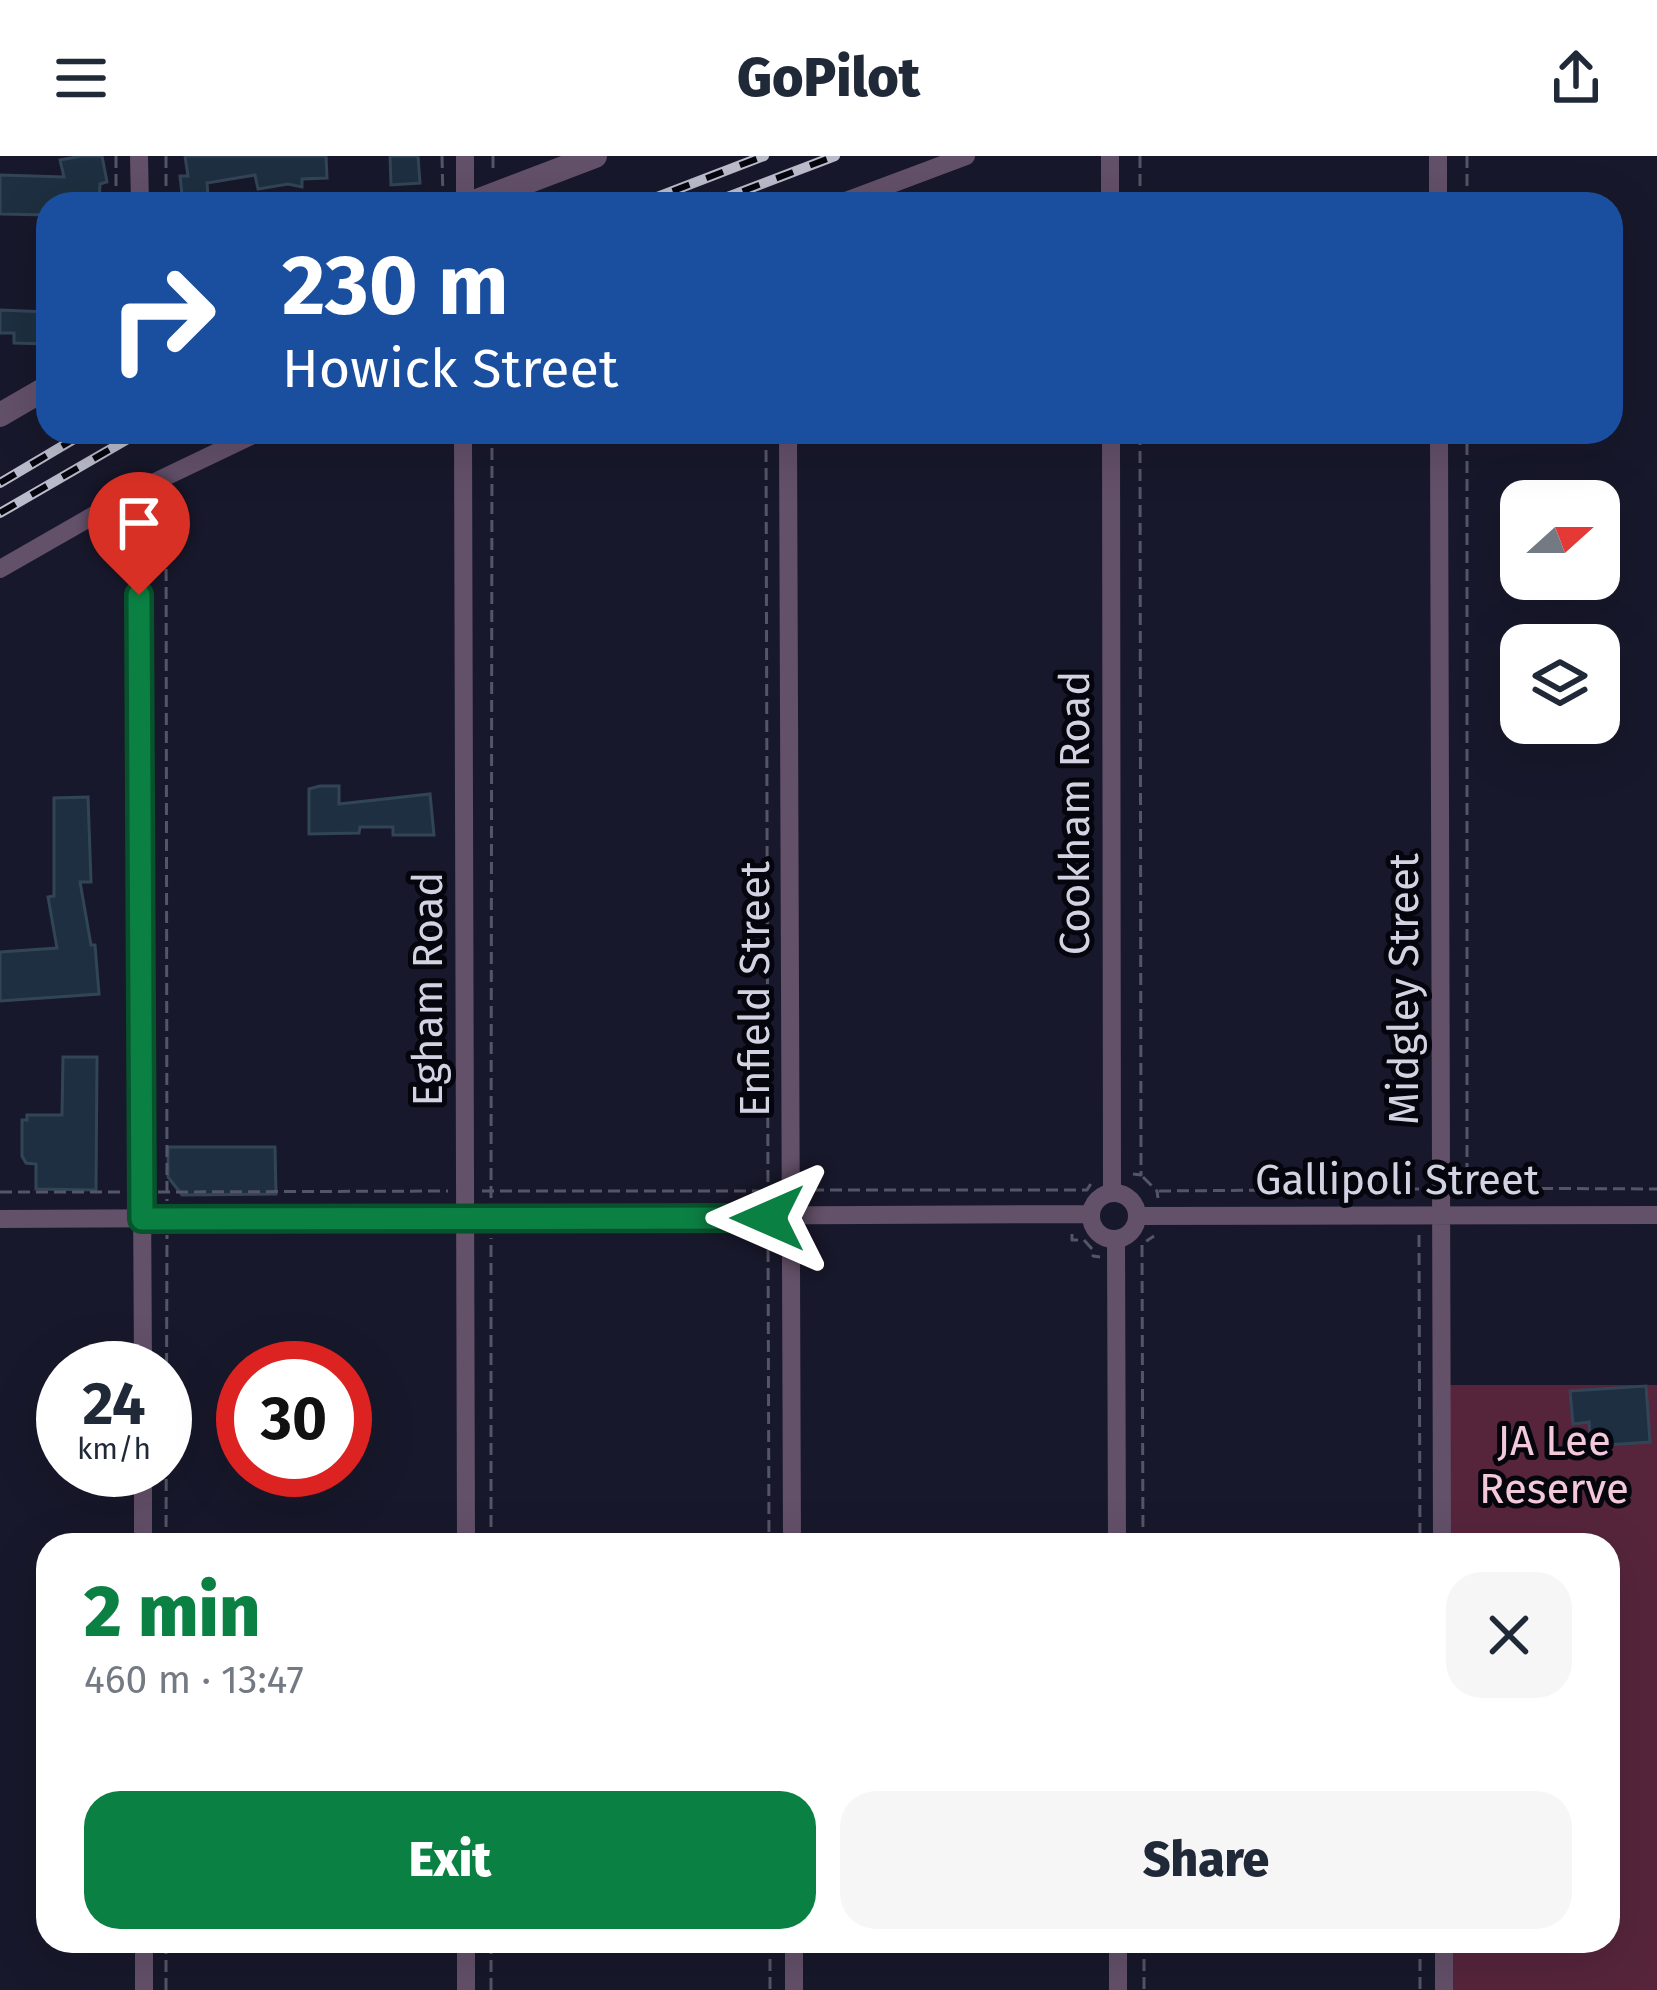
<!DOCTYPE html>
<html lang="en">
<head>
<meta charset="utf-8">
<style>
  body { margin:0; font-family:"Fira Sans",sans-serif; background:#f6f6f7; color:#1f2937; height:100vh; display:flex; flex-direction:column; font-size:45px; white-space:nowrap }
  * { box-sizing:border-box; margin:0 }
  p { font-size:39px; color:#747a83 }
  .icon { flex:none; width:66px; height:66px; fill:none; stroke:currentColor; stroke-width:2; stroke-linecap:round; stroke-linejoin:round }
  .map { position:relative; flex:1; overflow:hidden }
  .side { position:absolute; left:36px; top:1377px; width:1584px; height:420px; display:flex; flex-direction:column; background:#fff; border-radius:36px; box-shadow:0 12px 48px #0002 }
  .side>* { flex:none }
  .top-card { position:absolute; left:36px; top:36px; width:1587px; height:252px; border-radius:36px; box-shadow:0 12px 48px #0002; background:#1a4fa0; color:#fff; overflow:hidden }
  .needle { width:78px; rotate:69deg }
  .fabs { position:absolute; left:1500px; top:324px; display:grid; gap:24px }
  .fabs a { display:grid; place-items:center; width:120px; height:120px; border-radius:24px; background:#fff; box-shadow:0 12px 48px #0002; font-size:60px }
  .speed { position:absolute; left:36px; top:1185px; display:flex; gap:24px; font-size:60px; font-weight:700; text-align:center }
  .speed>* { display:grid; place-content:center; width:156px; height:156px; border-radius:50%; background:#fff; box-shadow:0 12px 48px #0002; line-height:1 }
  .speed small { font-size:30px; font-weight:400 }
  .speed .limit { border:18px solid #d22; background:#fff; color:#111 }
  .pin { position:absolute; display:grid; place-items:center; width:102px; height:102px; color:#fff; margin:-123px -51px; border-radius:50% 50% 50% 0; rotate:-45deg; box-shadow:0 0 12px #0007 }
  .pin .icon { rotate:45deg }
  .me { position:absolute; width:132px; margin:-66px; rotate:270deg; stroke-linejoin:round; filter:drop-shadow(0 0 9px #0008) }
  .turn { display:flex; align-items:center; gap:42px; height:252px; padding:0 48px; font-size:54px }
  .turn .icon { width:156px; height:156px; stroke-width:2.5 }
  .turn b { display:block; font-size:84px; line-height:102px }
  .round { display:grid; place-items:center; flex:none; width:126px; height:126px; border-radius:36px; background:#f6f6f7 }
  .headline { display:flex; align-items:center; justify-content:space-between; height:204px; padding:0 48px }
  h1 { font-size:72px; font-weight:800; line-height:90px; color:#0b8043 }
  .primary-button { display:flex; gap:24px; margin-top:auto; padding:24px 48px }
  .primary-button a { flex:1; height:138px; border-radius:36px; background:#0b8043; color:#fff; font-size:48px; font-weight:800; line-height:138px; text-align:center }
  .primary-button a+a { background:#f6f6f7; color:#1f2937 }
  header { display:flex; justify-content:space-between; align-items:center; height:156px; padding:0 48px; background:#fff; font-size:54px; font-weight:800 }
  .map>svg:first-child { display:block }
</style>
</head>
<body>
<header><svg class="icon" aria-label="menu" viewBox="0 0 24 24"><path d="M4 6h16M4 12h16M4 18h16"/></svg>GoPilot<svg class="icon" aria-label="share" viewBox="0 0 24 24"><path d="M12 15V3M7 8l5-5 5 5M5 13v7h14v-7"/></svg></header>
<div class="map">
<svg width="1657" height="1834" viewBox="0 0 1657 1834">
  <rect width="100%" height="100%" fill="#18182c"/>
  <path fill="#56253c" d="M 1441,1229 L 1657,1229 L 1657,1834 L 1444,1834 L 1444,1785 L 1608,1785 L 1608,1389 L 1442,1389 Z"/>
  <path fill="#1d2f40" stroke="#324557" stroke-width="3" d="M 81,0 L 102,0 L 107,26 L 100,28 L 99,48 L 48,48 L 48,59 L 0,58 L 0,19 L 64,21 L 60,4 Z
    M 185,0 L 326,0 L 327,22 L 302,23 L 302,31 L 288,28 L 258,33 L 255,19 L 207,27 L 208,40 L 198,41 L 198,48 L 183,48 L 180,20 L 188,20 Z
    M 390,0 L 418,0 L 420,27 L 391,29 Z
    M 0,154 L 48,156 L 48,188 L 14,187 L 14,177 L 0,177 Z
    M 320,630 L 339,630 L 339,648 L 430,638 L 434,679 L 393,679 L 393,671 L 360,671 L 359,677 L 309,678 L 309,633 Z
    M 88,641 L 91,726 L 80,726 L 91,789 L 95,789 L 99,838 L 0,845 L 0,796 L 57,792 L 48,741 L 54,740 L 54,642 Z
    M 63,901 L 97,901 L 96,1034 L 36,1033 L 36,1008 L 26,1007 L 22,1000 L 22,964 L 27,964 L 27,959 L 62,959 Z
    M 168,991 L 275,991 L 276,1038 L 182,1039 L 168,1021 Z
    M 1646,1230 L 1650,1286 L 1591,1290 L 1589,1266 L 1573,1268 L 1570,1235 Z"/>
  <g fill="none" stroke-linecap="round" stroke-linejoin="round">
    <path stroke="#555568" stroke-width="3" stroke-dasharray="12 6" stroke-linecap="butt" d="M 116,0 L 116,48
      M 166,0 L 166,48
      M 442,0 L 443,44
      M 493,0 L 493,17
      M 1140,0 L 1140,48
      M 1467,0 L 1467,48
      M 766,276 L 768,1042
      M 166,341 L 167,1045
      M 1133,1018 L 1141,1019 L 1140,276
      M 1143,1021 L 1157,1035 L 1158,1042
      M 1462,1032 L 1467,1032 L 1467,276
      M 1469,1032 L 1657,1033
      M 812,1034 L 1087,1034 L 1092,1026
      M 482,1035 L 772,1035
      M 1159,1035 L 1419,1033
      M 0,1036 L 124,1036
      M 158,1036 L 448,1035
      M 491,1042 L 492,276
      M 768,1076 L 769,1389
      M 1072,1078 L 1072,1084 L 1084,1084 L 1093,1094 L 1093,1100 L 1100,1101
      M 1419,1079 L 1420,1389
      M 166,1389 L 167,1079
      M 491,1389 L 491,1082
      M 1143,1389 L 1142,1088 L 1154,1080
      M 770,1785 L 770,1834
      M 1144,1785 L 1144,1834
      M 1420,1785 L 1420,1834
      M 166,1834 L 166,1785
      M 491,1834 L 491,1785"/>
    <path stroke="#635069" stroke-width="18" d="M 139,0 L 140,48
      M 1110,0 L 1110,48
      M 1438,0 L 1438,48
      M 465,48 L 465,0
      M 838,48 L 966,0
      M 463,276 L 466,1389
      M 788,276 L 792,1389
      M 1111,276 L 1112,1037
      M 1439,276 L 1442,1389
      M 138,334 L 143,1212
      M 0,413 L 138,334 L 259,276
      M1091 1060a23 23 0 1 1 46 0a23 23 0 1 1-46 0Z
      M 1137,1060 L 1657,1059
      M 0,1063 L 1091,1058
      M 1116,1083 L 1117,1389
      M 143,1314 L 143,1389
      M 144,1785 L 144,1834
      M 466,1785 L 466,1834
      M 794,1785 L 794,1834
      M 1118,1785 L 1118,1834
      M 1444,1785 L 1444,1834"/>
    <path stroke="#635069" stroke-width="24" d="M 469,48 L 595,0
      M 0,259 L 48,231"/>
    <defs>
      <path id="rail" d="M 639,48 L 764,0
        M 709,48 L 835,0
        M 0,327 L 86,276
        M 0,357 L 140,276"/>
    </defs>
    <use href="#rail" stroke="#babbcb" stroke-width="10"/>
    <use href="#rail" stroke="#05050d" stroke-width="6" stroke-dasharray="18" stroke-linecap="butt"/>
  </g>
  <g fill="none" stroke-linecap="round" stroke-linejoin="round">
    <defs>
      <path id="route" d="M 139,439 L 142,1063 L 768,1062"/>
    </defs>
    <use href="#route" stroke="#07532c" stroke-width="30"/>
    <use href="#route" stroke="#0b8043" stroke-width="21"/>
  </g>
  <g text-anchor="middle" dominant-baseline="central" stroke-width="10" stroke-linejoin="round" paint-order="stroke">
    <g font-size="42" fill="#d2d3e2" stroke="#05050d">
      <text transform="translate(1075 657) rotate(-90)">Cookham Road</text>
      <text transform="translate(428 833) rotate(-90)">Egham Road</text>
      <text transform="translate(755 833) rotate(-90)">Enfield Street</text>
      <text transform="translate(1404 833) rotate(-90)">Midgley Street</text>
      <text x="1397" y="1024">Gallipoli Street</text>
    </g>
    <g font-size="42" fill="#f3c9d9" stroke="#05050d">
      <text x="1554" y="1285">JA Lee<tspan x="1554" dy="48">Reserve</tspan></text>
    </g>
  </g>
</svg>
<div class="fabs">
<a><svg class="needle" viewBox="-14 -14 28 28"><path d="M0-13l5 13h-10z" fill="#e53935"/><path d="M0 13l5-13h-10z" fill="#747a83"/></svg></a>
<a><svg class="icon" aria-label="layers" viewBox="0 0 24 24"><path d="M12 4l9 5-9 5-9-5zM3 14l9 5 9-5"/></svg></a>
</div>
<div class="speed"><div>24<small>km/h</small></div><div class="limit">30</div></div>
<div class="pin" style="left:139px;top:439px;background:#d93025"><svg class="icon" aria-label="arrive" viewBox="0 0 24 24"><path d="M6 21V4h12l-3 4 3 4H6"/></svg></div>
<svg class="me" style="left:768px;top:1062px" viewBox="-20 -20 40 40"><path d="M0-17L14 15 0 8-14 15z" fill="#0b8043" stroke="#fff" stroke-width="4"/></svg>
<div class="top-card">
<div class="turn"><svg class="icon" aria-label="right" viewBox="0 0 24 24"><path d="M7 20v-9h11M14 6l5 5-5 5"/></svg><div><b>230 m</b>Howick Street</div></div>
</div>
<section class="side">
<div class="headline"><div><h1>2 min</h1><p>460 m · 13:47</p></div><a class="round"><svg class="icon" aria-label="close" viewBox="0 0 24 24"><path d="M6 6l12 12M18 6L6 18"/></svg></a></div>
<div class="primary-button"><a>Exit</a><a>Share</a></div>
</section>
</div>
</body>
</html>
